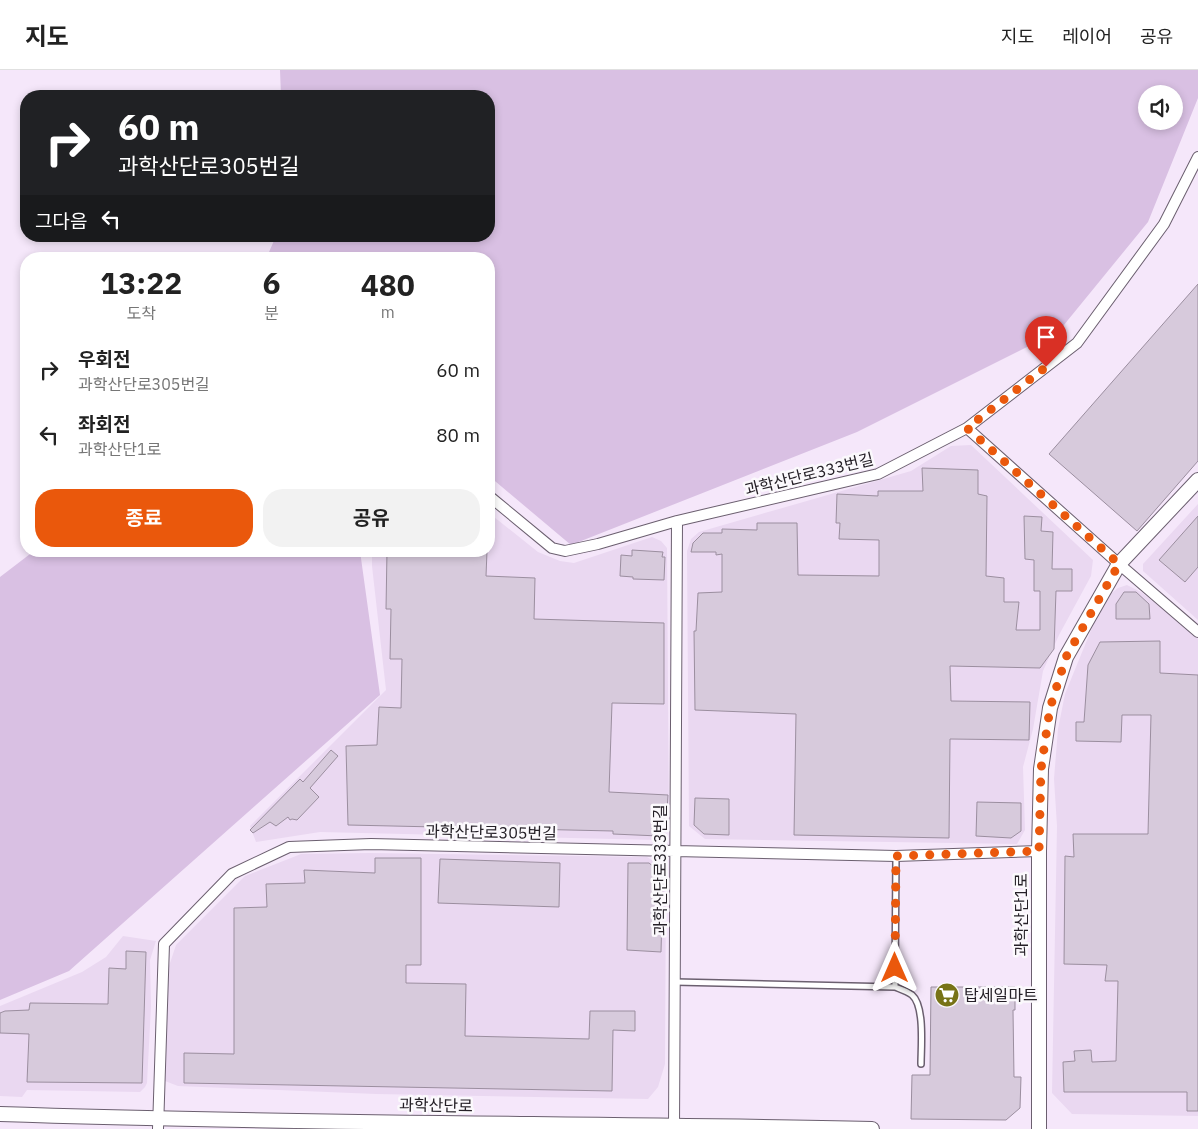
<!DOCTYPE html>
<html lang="ko">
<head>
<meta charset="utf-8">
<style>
  body { margin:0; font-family:"IBM Plex Sans","Noto Sans KR",sans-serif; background:#f2f2f2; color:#222; height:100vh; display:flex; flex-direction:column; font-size:19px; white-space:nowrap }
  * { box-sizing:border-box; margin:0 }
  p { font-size:16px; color:#767676 }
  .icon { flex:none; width:28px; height:28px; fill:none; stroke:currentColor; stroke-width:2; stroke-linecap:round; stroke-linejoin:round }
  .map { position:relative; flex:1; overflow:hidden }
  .panel { position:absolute; left:20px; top:182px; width:475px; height:305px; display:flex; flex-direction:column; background:#fff; border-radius:20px; box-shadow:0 2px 8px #0003 }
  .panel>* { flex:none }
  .banner { position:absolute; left:20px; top:20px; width:475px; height:152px; border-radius:20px; box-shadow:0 2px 8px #0003; background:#202124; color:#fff; overflow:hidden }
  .fabs { position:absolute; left:1138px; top:15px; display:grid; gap:10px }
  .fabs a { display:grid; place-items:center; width:45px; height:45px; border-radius:50%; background:#fff; box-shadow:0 2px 8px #0003; font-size:25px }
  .pin { position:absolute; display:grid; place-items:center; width:42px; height:42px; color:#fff; margin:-51px -21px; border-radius:50% 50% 50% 0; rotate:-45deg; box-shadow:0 0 5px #0007 }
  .pin .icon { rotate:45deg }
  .me { position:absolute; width:55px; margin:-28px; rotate:0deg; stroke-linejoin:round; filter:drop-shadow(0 0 4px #0008) }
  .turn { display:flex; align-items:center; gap:18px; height:105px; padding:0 15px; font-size:22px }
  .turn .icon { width:65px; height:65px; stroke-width:2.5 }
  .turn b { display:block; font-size:35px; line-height:42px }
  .then { display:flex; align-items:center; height:48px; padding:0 15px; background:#0003; gap:10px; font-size:19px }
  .eta { display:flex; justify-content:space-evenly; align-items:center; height:85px; text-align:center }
  .eta b { font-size:30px; font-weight:700; line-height:35px }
  .action { display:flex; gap:10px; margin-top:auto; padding:10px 15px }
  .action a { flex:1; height:58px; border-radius:20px; background:#ea580c; color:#fff; font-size:20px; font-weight:700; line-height:58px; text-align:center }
  .action a+a { background:#f2f2f2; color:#222 }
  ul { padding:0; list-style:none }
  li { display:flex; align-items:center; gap:15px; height:65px; padding:0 15px }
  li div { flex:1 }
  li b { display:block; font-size:19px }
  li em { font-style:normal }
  header { display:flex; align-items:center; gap:30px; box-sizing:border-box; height:70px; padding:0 25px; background:#fff; border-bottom:1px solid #e0e0e0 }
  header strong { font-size:24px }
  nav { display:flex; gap:28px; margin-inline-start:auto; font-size:18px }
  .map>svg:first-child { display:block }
</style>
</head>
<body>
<header>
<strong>지도</strong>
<nav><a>지도</a><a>레이어</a><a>공유</a></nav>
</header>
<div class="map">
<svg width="1198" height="1059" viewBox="0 0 1198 1059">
  <rect width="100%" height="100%" fill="#f5e7fa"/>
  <path fill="#ead8f1" d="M 971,375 L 1093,490 L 1091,506 L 1059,565 L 1043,601 L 1033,659 L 1023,697 L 1025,760 L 1017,774 L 705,769 L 689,756 L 687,481 L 691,469 L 699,462 L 911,401 L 951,376 Z
    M 1198,434 L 1198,550 L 1143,501 L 1143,494 Z
    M 489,443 L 538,482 L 560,491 L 574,493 L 652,467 L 661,471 L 667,478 L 669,761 L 662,768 L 656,770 L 320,762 L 256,772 L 250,756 L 386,620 L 372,496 L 372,481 L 489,481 Z
    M 1127,515 L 1141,522 L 1189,560 L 1198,569 L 1198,1046 L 1072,1044 L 1052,1023 L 1057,756 L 1054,709 L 1058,659 L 1065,624 L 1096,548 L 1108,526 L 1118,518 Z
    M 369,783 L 647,787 L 657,793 L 666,801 L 665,994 L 658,1017 L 648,1029 L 376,1024 L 178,1016 L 165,1011 L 168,899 L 176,875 L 245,806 L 301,784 Z
    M 123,866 L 156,871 L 150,890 L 151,936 L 147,1013 L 145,1017 L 140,1022 L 27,1020 L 22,1027 L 0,1026 L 0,936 L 82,902 L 106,887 Z"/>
  <path fill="#d9c0e3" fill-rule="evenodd" d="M 280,0 L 1198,0 L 1198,28 L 1148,152 L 1059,261 L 857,362 L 571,475 L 489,406 L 489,189 L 266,189 L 276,166 L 489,166 L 489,26 L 281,26 ZM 1146,24 L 1174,24 L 1174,51 L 1146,51 Z
    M 34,481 L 360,481 L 380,625 L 69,901 L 0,930 L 0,507 Z"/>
  <path fill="#d7cadc" stroke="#9b8e9f" d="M 1198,214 L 1198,391 L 1137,461 L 1049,384 Z
    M 922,398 L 978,400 L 978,424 L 987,426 L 986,506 L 1004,508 L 1004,532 L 1019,532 L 1016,560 L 1040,560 L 1040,521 L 1034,521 L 1034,490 L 1025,489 L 1024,446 L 1042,447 L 1041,461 L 1053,462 L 1052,499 L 1072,499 L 1072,521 L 1056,521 L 1054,579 L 1040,598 L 950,596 L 951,631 L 1030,632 L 1029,670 L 950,669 L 949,768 L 794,765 L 796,644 L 695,640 L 694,561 L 696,561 L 698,523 L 722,522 L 722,484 L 716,485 L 716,482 L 691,482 L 693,473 L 703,463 L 722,463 L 722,459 L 757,460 L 757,453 L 797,453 L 798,505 L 879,506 L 879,470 L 839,469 L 840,453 L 836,453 L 837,424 L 878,426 L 878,421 L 923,421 Z
    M 1198,446 L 1198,497 L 1185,512 L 1159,490 Z
    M 632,480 L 663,482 L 662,487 L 665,487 L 664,510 L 633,509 L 633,507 L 620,506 L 621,485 L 632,486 Z
    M 387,481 L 487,481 L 486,506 L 535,508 L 534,549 L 664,553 L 664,634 L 612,633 L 609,722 L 668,725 L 666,757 L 659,766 L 613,764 L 613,761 L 348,755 L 346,676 L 377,675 L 379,637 L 401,638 L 402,589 L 390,589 L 391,539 L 386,539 Z
    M 1124,522 L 1136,522 L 1149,534 L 1150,549 L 1116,549 L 1116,534 Z
    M 1160,571 L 1160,603 L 1198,605 L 1198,1041 L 1187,1041 L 1187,1022 L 1064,1022 L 1063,992 L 1075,991 L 1074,981 L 1091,980 L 1092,992 L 1116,991 L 1118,911 L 1105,911 L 1107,895 L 1064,894 L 1065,786 L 1074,787 L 1073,764 L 1148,764 L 1151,645 L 1122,645 L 1121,672 L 1076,671 L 1076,652 L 1084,652 L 1088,595 L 1100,572 Z
    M 331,680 L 338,686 L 310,718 L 319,727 L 297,750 L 292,749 L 290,750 L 288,747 L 276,756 L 270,752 L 253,763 L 250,760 L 300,709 L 303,712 Z
    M 695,728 L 729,729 L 729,765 L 704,764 L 694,755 Z
    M 977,732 L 1021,733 L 1021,761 L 1011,768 L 976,766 Z
    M 375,788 L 421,788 L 421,895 L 406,895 L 406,913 L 466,914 L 465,966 L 589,969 L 590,941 L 635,941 L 635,961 L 613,960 L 612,1021 L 184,1013 L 184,983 L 234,984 L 234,838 L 267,837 L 266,814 L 305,813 L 304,800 L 375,803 Z
    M 440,789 L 560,793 L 559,837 L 438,833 Z
    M 628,793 L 649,793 L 663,804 L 661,882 L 627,880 Z
    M 126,881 L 146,882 L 142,1013 L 27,1012 L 29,964 L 0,963 L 0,943 L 5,941 L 29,940 L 30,933 L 108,934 L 109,898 L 126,899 Z
    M 931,917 L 1015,917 L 1015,940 L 1013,940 L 1014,1007 L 1021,1007 L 1020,1038 L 1006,1050 L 911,1049 L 912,1005 L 930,1005 Z"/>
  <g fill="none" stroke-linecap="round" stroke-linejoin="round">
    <defs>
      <path id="service" d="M 675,912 L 895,917 C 900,919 907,921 912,925 C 925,936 921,978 921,994
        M 895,917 L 896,786"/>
      <path id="minor" d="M 967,358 L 1119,494 L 1198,562
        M 489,426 L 552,478 L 565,481 L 598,474 L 677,451 L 878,404 L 967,358 L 1077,273 L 1164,154 L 1198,87
        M 158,1059 L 164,874 L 232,804 L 289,777 L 371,774 L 896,786 L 1039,781
        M 674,1059 L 677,451"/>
      <path id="secondary" d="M 0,1044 C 290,1054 581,1053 872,1059
        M 1039,1059 L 1039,781 L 1041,699 L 1050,638 L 1066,587 L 1119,494 L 1198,410"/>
    </defs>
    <use href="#service" stroke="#6b5f6f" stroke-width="8"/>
    <use href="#minor" stroke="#6b5f6f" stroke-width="12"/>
    <use href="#secondary" stroke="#6b5f6f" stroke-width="16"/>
    <use href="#service" stroke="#fff" stroke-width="5"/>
    <use href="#minor" stroke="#fff" stroke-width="10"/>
    <use href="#secondary" stroke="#fff" stroke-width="14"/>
  </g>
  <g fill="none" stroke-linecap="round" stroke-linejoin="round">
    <path stroke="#ea580c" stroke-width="9" stroke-dasharray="0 16.2" d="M 895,898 L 896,786 L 1039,781 L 1041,699 L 1050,638 L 1066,587 L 1119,494 L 967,358 L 1046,297"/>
  </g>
  <defs>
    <symbol id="supermarket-disc" viewBox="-11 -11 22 22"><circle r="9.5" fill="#777316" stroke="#fbf9fc"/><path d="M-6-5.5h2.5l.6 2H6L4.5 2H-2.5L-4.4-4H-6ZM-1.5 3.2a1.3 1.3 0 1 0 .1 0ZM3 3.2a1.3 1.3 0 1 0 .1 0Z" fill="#fff"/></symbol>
  </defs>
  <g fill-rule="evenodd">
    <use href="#supermarket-disc" x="933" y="911" width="28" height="28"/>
  </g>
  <g text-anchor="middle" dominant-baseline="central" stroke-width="5" stroke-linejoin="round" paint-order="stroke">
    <g font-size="16" fill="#252027" stroke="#fbf9fc">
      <text transform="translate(809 404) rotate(-14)">과학산단로333번길</text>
      <text transform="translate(491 762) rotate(1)">과학산단로305번길</text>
      <text transform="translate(660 800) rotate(-90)">과학산단로333번길</text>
      <text transform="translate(1021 845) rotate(-90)">과학산단1로</text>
      <text transform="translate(436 1035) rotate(1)">과학산단로</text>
    </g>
    <g font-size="16" fill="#252027" stroke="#fbf9fc" text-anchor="start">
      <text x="964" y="925">탑세일마트</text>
    </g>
  </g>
</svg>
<div class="fabs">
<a><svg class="icon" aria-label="sound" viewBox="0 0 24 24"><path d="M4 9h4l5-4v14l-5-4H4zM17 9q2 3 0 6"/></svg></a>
</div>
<div class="pin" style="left:1046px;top:297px;background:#d93025"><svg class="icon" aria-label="arrive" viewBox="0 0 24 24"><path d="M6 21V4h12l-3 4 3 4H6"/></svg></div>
<svg class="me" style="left:895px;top:898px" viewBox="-20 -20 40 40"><path d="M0-17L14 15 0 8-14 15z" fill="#ea580c" stroke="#fff" stroke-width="4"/></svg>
<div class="banner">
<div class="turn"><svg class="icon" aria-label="right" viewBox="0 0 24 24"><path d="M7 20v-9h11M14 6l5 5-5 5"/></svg><div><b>60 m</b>과학산단로305번길</div></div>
<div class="then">그다음<svg class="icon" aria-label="left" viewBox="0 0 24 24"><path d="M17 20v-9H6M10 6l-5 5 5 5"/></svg></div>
</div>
<section class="panel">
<div class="eta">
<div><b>13:22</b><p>도착</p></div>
<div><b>6</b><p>분</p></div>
<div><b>480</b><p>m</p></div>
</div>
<ul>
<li><svg class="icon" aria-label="right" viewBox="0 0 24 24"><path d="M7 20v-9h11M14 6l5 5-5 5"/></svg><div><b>우회전</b><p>과학산단로305번길</p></div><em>60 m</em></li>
<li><svg class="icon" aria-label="left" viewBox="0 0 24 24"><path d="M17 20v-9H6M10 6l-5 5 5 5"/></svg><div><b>좌회전</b><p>과학산단1로</p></div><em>80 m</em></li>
</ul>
<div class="action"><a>종료</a><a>공유</a></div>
</section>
</div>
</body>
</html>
